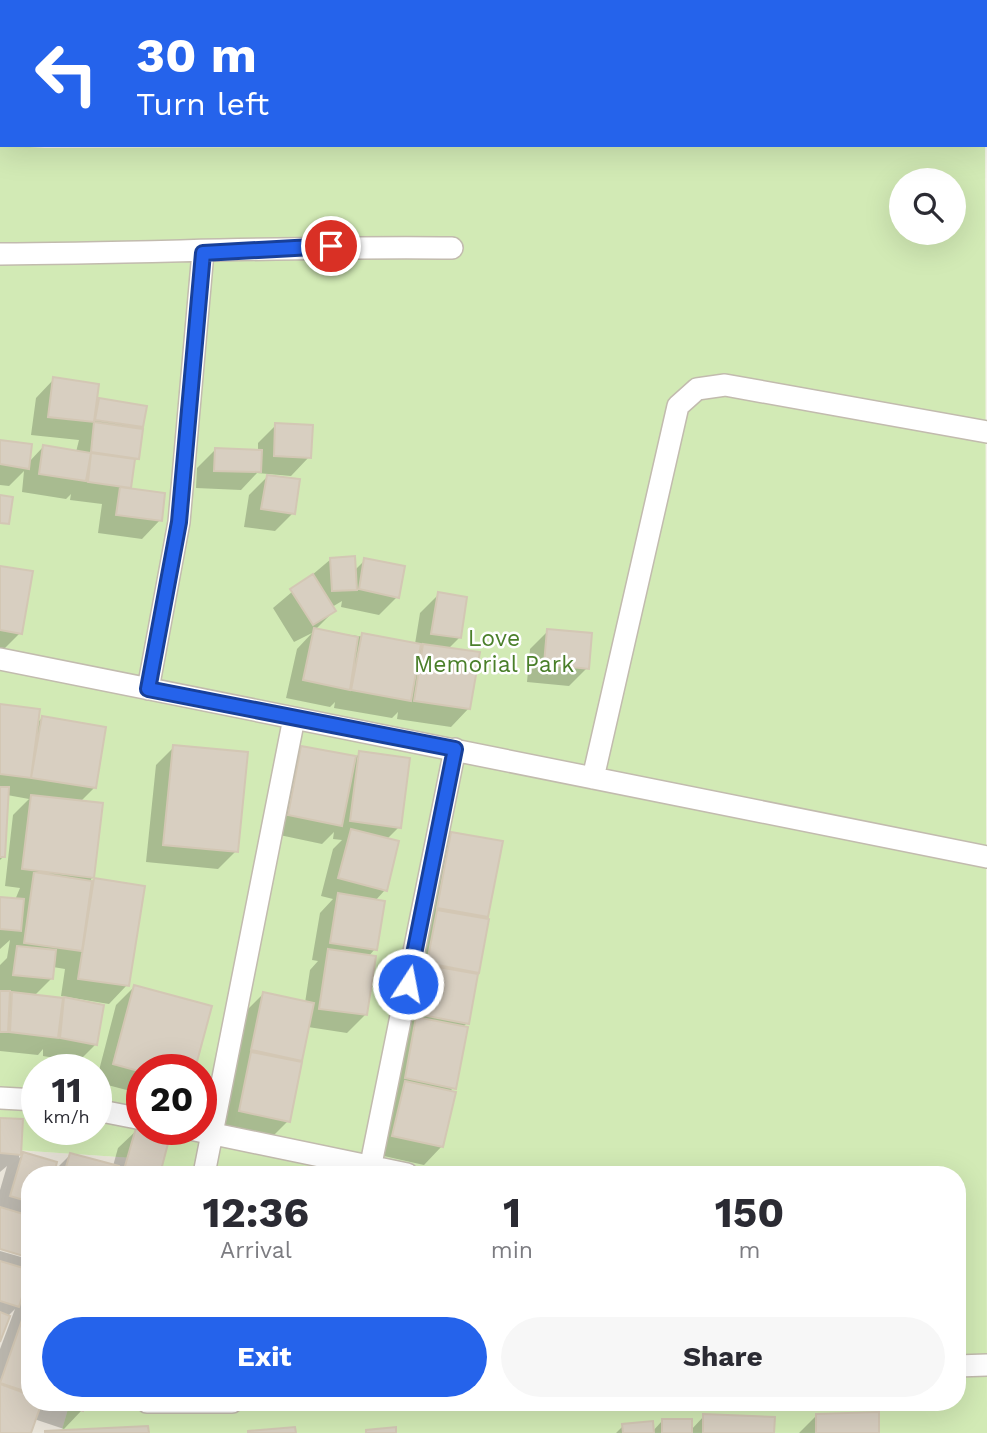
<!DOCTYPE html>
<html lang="en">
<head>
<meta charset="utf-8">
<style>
  body { margin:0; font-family:"Work Sans",sans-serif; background:#f7f7f7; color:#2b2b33; height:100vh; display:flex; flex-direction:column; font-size:26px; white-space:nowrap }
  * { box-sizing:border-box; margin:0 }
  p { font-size:23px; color:#7c7c81 }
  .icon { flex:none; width:38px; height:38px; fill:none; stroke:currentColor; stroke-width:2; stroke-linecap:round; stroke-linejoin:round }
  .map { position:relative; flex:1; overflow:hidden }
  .sheet { position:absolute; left:21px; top:1166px; width:945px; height:245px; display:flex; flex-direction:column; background:#fff; border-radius:28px; box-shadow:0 7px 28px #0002 }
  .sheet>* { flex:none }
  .banner { position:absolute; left:0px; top:0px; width:987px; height:147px; box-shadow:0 7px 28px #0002; background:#2563eb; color:#fff; overflow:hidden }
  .controls { position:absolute; left:889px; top:168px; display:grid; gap:14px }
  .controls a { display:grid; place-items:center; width:77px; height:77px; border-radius:50%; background:#fff; box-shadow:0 7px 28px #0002; font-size:35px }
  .speed { position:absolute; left:21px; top:1054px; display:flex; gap:14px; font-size:35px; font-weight:700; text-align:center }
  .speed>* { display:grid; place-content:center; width:91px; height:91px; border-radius:50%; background:#fff; box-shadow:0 7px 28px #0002; line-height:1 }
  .speed small { font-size:18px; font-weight:400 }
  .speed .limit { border:10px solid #d22; background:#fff; color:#111 }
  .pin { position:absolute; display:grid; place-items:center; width:60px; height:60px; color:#fff; margin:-30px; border:4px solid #fff; border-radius:50%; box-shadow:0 2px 7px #0007 }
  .me { position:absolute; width:77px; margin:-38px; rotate:11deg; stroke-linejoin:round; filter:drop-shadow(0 0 5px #0008) }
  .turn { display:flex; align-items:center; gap:24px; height:147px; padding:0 21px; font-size:32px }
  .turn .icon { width:91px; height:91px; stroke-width:2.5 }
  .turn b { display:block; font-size:49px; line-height:60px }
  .eta { display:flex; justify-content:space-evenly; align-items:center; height:119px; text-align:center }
  .eta b { font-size:42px; font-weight:700; line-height:49px }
  .action { display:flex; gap:14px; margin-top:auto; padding:14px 21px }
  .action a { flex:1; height:80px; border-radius:42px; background:#2563eb; color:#fff; font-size:28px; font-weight:700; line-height:80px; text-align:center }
  .action a+a { background:#f7f7f7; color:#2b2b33 }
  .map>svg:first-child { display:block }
</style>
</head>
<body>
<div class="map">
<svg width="987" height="1433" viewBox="0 0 987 1433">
  <rect width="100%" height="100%" fill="#f6f3ec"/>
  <path fill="#eae5da" d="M 0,1149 L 134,1158 L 130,1174 L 30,1174 L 30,1402 L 70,1402 L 61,1433 L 0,1433 Z"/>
  <path fill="#d2eab5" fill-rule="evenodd" d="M 985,30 L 987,1433 L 61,1433 L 70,1402 L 957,1402 L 957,1174 L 130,1174 L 133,1158 L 0,1149 L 0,145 L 45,148 L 985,145 ZM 901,180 L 954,180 L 954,233 L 901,233 ZM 37,1069 L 96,1069 L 96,1129 L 37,1129 ZM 142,1069 L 201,1069 L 201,1129 L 142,1129 Z"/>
  <path fill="#0003" fill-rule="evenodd" d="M 54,379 L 95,405 L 99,400 L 142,426 L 138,430 L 138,458 L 132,463 L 129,490 L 160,520 L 142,539 L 98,533 L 102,504 L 70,500 L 71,494 L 66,499 L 22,492 L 24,471 L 9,486 L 0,485 L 0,443 L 28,463 L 43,447 L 76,452 L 79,440 L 31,435 L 36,398 Z
    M 276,425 L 309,457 L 291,476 L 257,473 L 241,490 L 196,488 L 197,468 L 215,450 L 258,452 L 258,443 Z
    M 269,475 L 293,513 L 275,531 L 244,527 L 249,495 Z
    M 331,559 L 354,571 L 365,560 L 397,597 L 379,615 L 341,607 L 342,601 L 332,607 L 334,611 L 315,630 L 415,644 L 420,613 L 439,594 L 459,638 L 448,649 L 469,708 L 451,727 L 397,719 L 398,712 L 392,718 L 334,708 L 335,702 L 330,707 L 286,698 L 297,649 L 312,633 L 294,642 L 273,608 Z
    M 0,568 L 20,633 L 2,651 L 0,651 Z
    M 548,631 L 587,668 L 569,686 L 527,682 L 530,649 Z
    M 0,706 L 36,724 L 42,718 L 94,788 L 80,802 L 92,877 L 89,885 L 94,880 L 127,985 L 109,1004 L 61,996 L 65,969 L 53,967 L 52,978 L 33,997 L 102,1006 L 96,1044 L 78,1062 L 43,1056 L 43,1049 L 38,1055 L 0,1051 L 0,965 L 7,958 L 10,940 L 0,949 L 0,899 L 15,900 L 20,888 L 5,886 L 13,815 L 29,799 L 7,795 L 3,857 L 0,860 Z
    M 174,747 L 236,851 L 218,869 L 146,862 L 156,765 Z
    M 302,748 L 355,758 L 360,753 L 399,827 L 386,840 L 385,890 L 375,901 L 375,949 L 368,957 L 366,1014 L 347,1033 L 308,1027 L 297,1063 L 288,1121 L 270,1139 L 221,1129 L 233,1072 L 236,1068 L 233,1068 L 245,1012 L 263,994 L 305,1003 L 310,970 L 318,961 L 312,960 L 320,913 L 333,899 L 321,896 L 333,849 L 342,840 L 333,839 L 334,832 L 322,844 L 270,833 L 284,766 Z
    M 451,834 L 487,916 L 483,920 L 477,972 L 474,975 L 467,1023 L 462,1028 L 442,1146 L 424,1165 L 375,1154 L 433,852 Z
    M 134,987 L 210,1007 L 193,1069 L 142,1069 L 142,1094 L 96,1082 L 116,1005 Z
    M 0,1119 L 21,1121 L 19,1158 L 23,1154 L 52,1173 L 71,1154 L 113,1166 L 118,1148 L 137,1130 L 168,1138 L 158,1174 L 30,1174 L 30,1402 L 85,1402 L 82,1410 L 64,1429 L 34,1419 L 29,1433 L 0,1433 L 0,1349 L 15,1309 L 8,1316 L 0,1337 L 0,1251 L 21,1257 L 21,1254 L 0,1247 L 0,1190 L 7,1166 L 0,1172 ZM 27,1261 L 25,1271 L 19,1269 Z
    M 817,1415 L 877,1433 L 799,1433 Z
    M 704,1416 L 773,1433 L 616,1433 L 623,1426 L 652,1432 L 662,1421 L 691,1430 Z"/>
  <path fill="#d8cfc1" stroke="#d3c7b4" stroke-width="2" d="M 53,377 L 99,384 L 94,422 L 48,417 Z
    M 99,398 L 147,406 L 143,427 L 95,420 Z
    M 94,422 L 143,429 L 139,459 L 91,452 Z
    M 275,423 L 313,425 L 311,458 L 274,456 Z
    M 0,440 L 32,444 L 29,469 L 0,464 Z
    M 43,445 L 91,453 L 86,481 L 39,474 Z
    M 215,448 L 262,450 L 261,472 L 214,471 Z
    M 91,453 L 135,459 L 131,488 L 88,482 Z
    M 267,475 L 300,479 L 295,514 L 261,509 Z
    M 120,487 L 165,493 L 162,521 L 116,515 Z
    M 0,495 L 13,497 L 9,524 L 0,523 Z
    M 355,556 L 357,590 L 332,591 L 330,558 Z
    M 364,558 L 405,566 L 399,598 L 359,589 Z
    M 0,566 L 33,571 L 22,634 L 0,630 Z
    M 313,574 L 336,611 L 313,625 L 290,589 Z
    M 438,592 L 467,597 L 461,638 L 431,634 Z
    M 314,628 L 358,637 L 350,690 L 303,680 Z
    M 547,629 L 592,633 L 589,669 L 544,664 Z
    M 362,633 L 421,644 L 411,701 L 351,690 Z
    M 423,644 L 480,652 L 470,709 L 414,701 Z
    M 0,704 L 40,709 L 31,778 L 0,774 Z
    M 42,716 L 106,727 L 96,788 L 31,778 Z
    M 173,745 L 248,752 L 238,852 L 163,845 Z
    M 301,746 L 356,756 L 342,826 L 288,815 Z
    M 359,751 L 410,758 L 401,828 L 350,821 Z
    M 0,787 L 9,787 L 5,857 L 0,857 Z
    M 31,795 L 103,803 L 94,878 L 22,869 Z
    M 351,829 L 399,841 L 387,891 L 338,878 Z
    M 451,832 L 503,841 L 488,917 L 437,908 Z
    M 34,872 L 92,881 L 82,951 L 24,943 Z
    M 94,878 L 145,886 L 129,986 L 78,979 Z
    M 338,893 L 385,901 L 377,950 L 330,943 Z
    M 0,897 L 24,899 L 21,931 L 0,929 Z
    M 437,910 L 489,919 L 479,973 L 427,963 Z
    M 17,946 L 56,950 L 53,979 L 13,975 Z
    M 328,949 L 376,956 L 367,1015 L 319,1009 Z
    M 427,965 L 478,974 L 469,1024 L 417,1014 Z
    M 134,985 L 212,1006 L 195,1069 L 142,1072 L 113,1064 Z
    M 0,991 L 10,991 L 8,1032 L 0,1032 Z
    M 12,992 L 63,998 L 58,1038 L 10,1032 Z
    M 263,992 L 314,1003 L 302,1061 L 251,1050 Z
    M 64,997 L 104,1005 L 97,1045 L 60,1038 Z
    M 416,1017 L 468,1027 L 456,1089 L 405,1078 Z
    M 251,1052 L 302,1062 L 290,1122 L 239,1111 Z
    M 405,1081 L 456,1092 L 443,1147 L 392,1136 Z
    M 0,1118 L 23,1119 L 21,1155 L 0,1153 Z
    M 136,1128 L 170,1136 L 160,1174 L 123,1173 Z
    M 23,1152 L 57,1162 L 54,1174 L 30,1174 L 30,1202 L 10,1196 Z
    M 70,1153 L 119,1166 L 117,1174 L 64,1174 Z
    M 232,1168 L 262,1174 L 231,1174 Z
    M 0,1207 L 30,1216 L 30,1258 L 0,1249 Z
    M 0,1261 L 30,1270 L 19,1307 L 0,1301 Z
    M 30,1297 L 30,1393 L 0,1383 Z
    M 0,1312 L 10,1316 L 0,1342 Z
    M 0,1384 L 30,1395 L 30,1402 L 42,1402 L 31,1433 L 0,1433 Z
    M 55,1402 L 86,1402 L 83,1411 Z
    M 879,1412 L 879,1433 L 816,1433 L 816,1414 Z
    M 703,1414 L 775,1417 L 774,1433 L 703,1433 Z
    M 662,1419 L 692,1419 L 692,1433 L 662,1433 Z
    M 653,1421 L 654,1433 L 623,1433 L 622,1424 Z
    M 148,1426 L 149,1433 L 45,1433 L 45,1431 Z
    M 295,1427 L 296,1433 L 248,1433 L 248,1431 Z
    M 396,1427 L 396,1433 L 366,1433 L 366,1430 Z"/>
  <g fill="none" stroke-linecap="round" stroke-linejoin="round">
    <defs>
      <path id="service" d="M 0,254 C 151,253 301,246 452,248
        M 0,659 L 987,857
        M 148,689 L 179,522 L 203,252
        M 593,778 L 678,406 L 697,389 L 725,385 L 987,432
        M 0,1098 L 37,1100
        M 96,1110 L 142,1119
        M 190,1129 L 407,1174
        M 204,1174 L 294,718
        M 369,1174 L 455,749
        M 957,1366 L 987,1365
        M 147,1402 L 232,1402"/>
    </defs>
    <use href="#service" stroke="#c2bbae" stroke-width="24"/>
    <use href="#service" stroke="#fff" stroke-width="21"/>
  </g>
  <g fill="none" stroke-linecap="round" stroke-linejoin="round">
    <defs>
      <path id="route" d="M 331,246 L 203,253 L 179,522 L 148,689 L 455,749 L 408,984"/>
    </defs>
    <use href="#route" stroke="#184099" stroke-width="18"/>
    <use href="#route" stroke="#2563eb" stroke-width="12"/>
  </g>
  <g text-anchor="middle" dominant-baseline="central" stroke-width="5" stroke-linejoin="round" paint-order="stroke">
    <g font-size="23" fill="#4a7f2a" stroke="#fff">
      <text x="494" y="638">Love<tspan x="494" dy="26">Memorial Park</tspan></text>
    </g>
  </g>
</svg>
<div class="controls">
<a><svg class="icon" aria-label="search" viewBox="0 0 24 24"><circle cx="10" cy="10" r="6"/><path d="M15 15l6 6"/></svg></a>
</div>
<div class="speed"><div>11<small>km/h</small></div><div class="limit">20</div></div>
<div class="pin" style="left:331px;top:246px;background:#d93025"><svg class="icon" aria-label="arrive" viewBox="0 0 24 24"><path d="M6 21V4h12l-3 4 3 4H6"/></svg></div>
<svg class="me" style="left:408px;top:984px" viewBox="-20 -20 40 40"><circle r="17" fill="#2563eb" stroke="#fff" stroke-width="3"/><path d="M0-11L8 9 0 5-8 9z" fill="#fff"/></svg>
<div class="banner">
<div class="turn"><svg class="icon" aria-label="left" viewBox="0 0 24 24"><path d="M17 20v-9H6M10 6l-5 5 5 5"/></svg><div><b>30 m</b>Turn left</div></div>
</div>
<section class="sheet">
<div class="eta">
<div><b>12:36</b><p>Arrival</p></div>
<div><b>1</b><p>min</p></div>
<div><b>150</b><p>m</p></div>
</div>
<div class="action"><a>Exit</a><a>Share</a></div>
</section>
</div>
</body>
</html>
